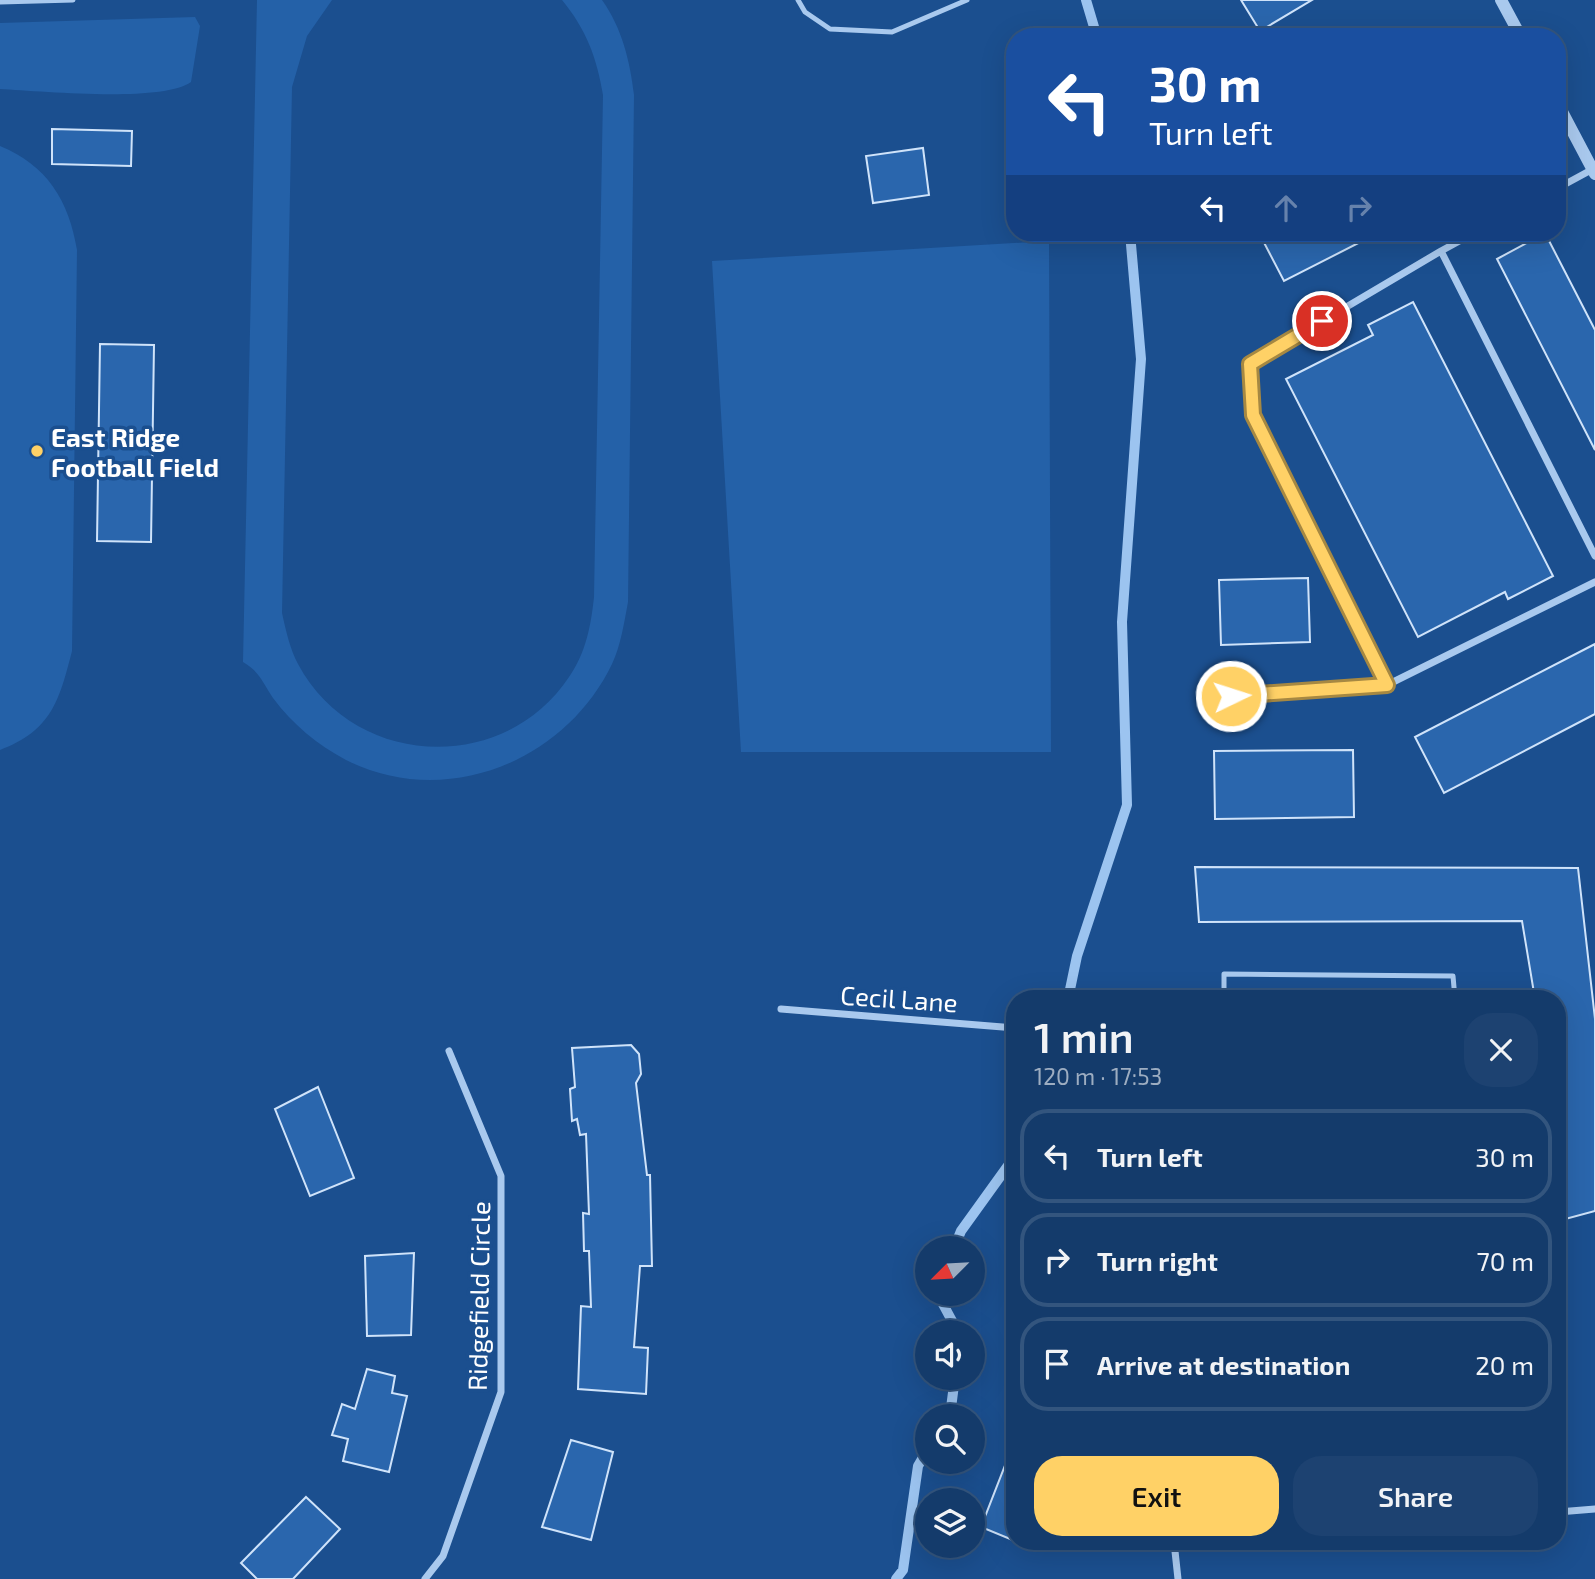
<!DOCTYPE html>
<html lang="en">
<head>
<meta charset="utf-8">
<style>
  body { margin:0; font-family:"Exo 2",sans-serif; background:#1d4271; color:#f1f3f6; height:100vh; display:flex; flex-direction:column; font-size:26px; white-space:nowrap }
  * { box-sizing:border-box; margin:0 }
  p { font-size:23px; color:#9dadc1 }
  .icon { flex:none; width:38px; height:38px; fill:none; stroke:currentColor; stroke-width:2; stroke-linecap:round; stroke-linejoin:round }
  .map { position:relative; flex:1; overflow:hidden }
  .side { position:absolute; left:1006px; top:990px; width:560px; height:560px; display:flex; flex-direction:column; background:#143b6b; border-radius:28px; box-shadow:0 7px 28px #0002,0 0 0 2px #33557e }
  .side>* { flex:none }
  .top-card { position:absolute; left:1006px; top:28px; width:560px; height:214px; border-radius:28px; box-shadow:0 7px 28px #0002,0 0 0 2px #33557e; background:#1a4fa0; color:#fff; overflow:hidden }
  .needle { width:46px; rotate:246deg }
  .tools { position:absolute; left:915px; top:1236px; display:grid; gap:14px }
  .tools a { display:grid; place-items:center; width:70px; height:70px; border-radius:50%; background:#143b6b; box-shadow:0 7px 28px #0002,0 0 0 2px #33557e; font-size:35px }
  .pin { position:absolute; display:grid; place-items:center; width:60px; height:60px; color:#fff; margin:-30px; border:4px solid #fff; border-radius:50%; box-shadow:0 2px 7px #0007 }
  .me { position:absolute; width:77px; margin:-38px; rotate:86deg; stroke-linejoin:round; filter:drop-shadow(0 0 5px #0008) }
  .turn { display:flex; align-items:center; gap:24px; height:147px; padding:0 28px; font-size:32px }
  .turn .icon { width:91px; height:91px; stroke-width:2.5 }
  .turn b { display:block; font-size:49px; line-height:60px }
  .lanes { display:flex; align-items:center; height:66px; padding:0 28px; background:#0003; justify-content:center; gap:35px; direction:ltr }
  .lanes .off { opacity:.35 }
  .round { display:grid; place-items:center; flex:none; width:74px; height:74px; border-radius:28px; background:#1d4271 }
  .summary { display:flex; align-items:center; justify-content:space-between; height:119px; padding:0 28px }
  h1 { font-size:42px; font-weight:600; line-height:52px }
  .cta { display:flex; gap:14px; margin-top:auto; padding:14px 28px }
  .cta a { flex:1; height:80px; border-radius:28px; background:#ffd166; color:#111; font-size:28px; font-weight:600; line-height:80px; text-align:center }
  .cta a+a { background:#1d4271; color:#f1f3f6 }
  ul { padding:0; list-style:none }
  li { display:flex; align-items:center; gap:21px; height:94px; margin:0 14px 10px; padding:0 14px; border:4px solid #33557e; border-radius:28px }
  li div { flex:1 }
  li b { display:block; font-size:26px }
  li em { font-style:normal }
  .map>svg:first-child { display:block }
</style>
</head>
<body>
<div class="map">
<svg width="1595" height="1579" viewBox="0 0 1595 1579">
  <rect width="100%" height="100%" fill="#1b4f8f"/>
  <path fill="#2461a8" d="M 257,0 L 332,0 L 307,36 L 292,87 L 282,613 C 286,631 290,649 298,664 C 354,769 504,775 569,677 C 586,653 591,625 594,597 L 603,95 C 597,58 586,29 562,0 L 602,0 C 622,28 630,61 634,95 L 628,602 C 624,623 621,645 612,664 C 565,762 445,810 346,760 C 318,745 292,724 273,698 C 263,683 259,671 243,662 Z
    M 195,17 L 200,26 L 191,82 C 161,103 41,91 0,89 L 0,23 Z
    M 0,146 C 47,165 69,201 77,250 L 72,651 C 59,701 52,730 0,750 Z
    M 1049,241 L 1051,752 L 741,752 L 712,261 Z"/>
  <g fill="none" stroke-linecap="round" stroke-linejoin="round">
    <path stroke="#9cc4f0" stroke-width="10" d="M 1086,0 L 1097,37
      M 1068,999 L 1077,956 L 1127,805 L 1122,622 L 1141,359 L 1130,233
      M 954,1248 L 961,1231 L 1015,1156
      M 937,1293 L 958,1332
      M 947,1416 L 951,1408 L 955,1377
      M 896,1579 L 903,1570 L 918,1466 L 928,1449"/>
  </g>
  <path fill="#2a66ad" stroke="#cfe3fa" stroke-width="2" d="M 1241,0 L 1312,0 L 1260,31 Z
    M 52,129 L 132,131 L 131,166 L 52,164 Z
    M 923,148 L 929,195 L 873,203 L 866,156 Z
    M 1259,233 L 1378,233 L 1284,281 Z
    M 1545,233 L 1595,330 L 1595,450 L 1497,259 Z
    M 1413,302 L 1553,576 L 1508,599 L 1505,592 L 1418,637 L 1286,379 L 1373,335 L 1368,325 Z
    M 100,344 L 154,345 L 151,542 L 97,541 Z
    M 1308,578 L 1310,642 L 1221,645 L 1219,580 Z
    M 1595,644 L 1595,714 L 1444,793 L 1415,737 Z
    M 1353,750 L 1354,817 L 1215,819 L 1214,751 Z
    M 1195,867 L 1578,868 L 1595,1019 L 1595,1211 L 1558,1221 L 1558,1166 L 1562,1166 L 1558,1135 L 1558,999 L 1535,999 L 1522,921 L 1199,922 Z
    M 631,1045 L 639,1054 L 641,1074 L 636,1083 L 647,1175 L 650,1175 L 652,1266 L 640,1266 L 634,1347 L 648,1348 L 646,1394 L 578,1389 L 581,1306 L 591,1307 L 589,1251 L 584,1251 L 583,1213 L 589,1214 L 586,1134 L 580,1135 L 577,1119 L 572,1121 L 570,1089 L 575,1087 L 572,1048 Z
    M 318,1087 L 354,1178 L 310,1196 L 275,1109 Z
    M 414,1253 L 411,1335 L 367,1336 L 365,1256 Z
    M 367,1369 L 395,1376 L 392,1393 L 407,1396 L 389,1472 L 343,1461 L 348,1439 L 332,1435 L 342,1404 L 355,1409 Z
    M 571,1440 L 613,1452 L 591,1540 L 542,1527 Z
    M 1013,1445 L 1015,1446 L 1015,1541 L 981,1527 Z
    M 306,1497 L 340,1529 L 293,1579 L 257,1579 L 241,1563 Z"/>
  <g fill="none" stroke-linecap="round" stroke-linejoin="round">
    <path stroke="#a9c9ee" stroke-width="5" d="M 798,0 L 805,12 L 830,29 L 892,32 L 967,0
      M 0,2 L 73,0
      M 1224,999 L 1224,974 L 1453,976 L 1455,999"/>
    <path stroke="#a9c9ee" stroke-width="7" d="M 1558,188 L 1593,169
      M 1441,251 L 1474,233
      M 1387,685 L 1253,415 L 1250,364 L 1441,251 L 1595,556
      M 1232,696 L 1387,685 L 1595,582
      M 781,1009 L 1015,1028
      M 1558,1512 L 1595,1509
      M 1174,1542 L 1178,1579
      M 1174,1544 L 1203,1542
      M 425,1579 L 443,1556 L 501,1392 L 501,1176 L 449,1051"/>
    <path stroke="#a9c9ee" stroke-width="12" d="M 1501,0 L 1521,37
      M 1558,104 L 1595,174"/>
  </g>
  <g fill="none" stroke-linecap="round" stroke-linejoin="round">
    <defs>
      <path id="route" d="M 1231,696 L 1387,685 L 1253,415 L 1250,364 L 1322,321"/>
    </defs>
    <use href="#route" stroke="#a68842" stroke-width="18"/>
    <use href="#route" stroke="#ffd166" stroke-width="12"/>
  </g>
  <circle fill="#ffd166" stroke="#1b4f8f" stroke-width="2.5" cx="37" cy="451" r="7"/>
  <g text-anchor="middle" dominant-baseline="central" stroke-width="7" stroke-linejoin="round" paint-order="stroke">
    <g font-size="26" font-weight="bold" fill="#fff" stroke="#1b4f8f" text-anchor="start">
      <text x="51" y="436">East Ridge<tspan x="51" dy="30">Football Field</tspan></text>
    </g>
    <g font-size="26" fill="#fff" stroke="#1b4f8f">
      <text transform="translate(899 998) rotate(4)">Cecil Lane</text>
      <text transform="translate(478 1296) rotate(-89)">Ridgefield Circle</text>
    </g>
  </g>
</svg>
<div class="tools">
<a><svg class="needle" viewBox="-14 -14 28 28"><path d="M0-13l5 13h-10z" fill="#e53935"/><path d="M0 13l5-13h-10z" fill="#9dadc1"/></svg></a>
<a><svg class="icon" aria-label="sound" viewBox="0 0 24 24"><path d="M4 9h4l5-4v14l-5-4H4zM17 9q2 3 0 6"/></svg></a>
<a><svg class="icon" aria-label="search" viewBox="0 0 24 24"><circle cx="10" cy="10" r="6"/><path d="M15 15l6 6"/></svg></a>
<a><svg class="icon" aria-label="layers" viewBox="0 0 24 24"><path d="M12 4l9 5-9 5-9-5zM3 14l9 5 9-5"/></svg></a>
</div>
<div class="pin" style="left:1322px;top:321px;background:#d93025"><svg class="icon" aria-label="arrive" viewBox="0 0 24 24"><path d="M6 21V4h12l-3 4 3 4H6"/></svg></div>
<svg class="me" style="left:1231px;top:696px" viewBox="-20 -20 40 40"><circle r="17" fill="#ffd166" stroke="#fff" stroke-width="3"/><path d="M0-11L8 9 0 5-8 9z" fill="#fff"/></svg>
<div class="top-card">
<div class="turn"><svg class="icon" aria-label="left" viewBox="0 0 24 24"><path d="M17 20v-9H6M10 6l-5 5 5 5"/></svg><div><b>30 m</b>Turn left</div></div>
<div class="lanes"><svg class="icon" aria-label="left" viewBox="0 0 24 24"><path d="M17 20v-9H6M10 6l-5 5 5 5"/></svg><svg class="icon off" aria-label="ahead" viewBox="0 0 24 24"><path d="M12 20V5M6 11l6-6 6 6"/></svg><svg class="icon off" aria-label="right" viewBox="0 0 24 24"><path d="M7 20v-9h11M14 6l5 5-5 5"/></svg></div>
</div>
<section class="side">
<div class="summary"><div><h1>1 min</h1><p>120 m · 17:53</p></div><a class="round"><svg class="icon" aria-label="close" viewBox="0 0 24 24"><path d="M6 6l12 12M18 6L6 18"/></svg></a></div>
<ul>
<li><svg class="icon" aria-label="left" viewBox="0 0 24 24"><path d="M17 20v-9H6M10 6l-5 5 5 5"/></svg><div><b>Turn left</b></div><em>30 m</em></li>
<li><svg class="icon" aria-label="right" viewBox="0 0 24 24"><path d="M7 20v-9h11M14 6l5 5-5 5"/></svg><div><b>Turn right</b></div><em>70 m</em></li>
<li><svg class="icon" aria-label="arrive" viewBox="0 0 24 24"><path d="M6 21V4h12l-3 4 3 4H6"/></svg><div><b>Arrive at destination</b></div><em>20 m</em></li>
</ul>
<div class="cta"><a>Exit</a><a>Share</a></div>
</section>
</div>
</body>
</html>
